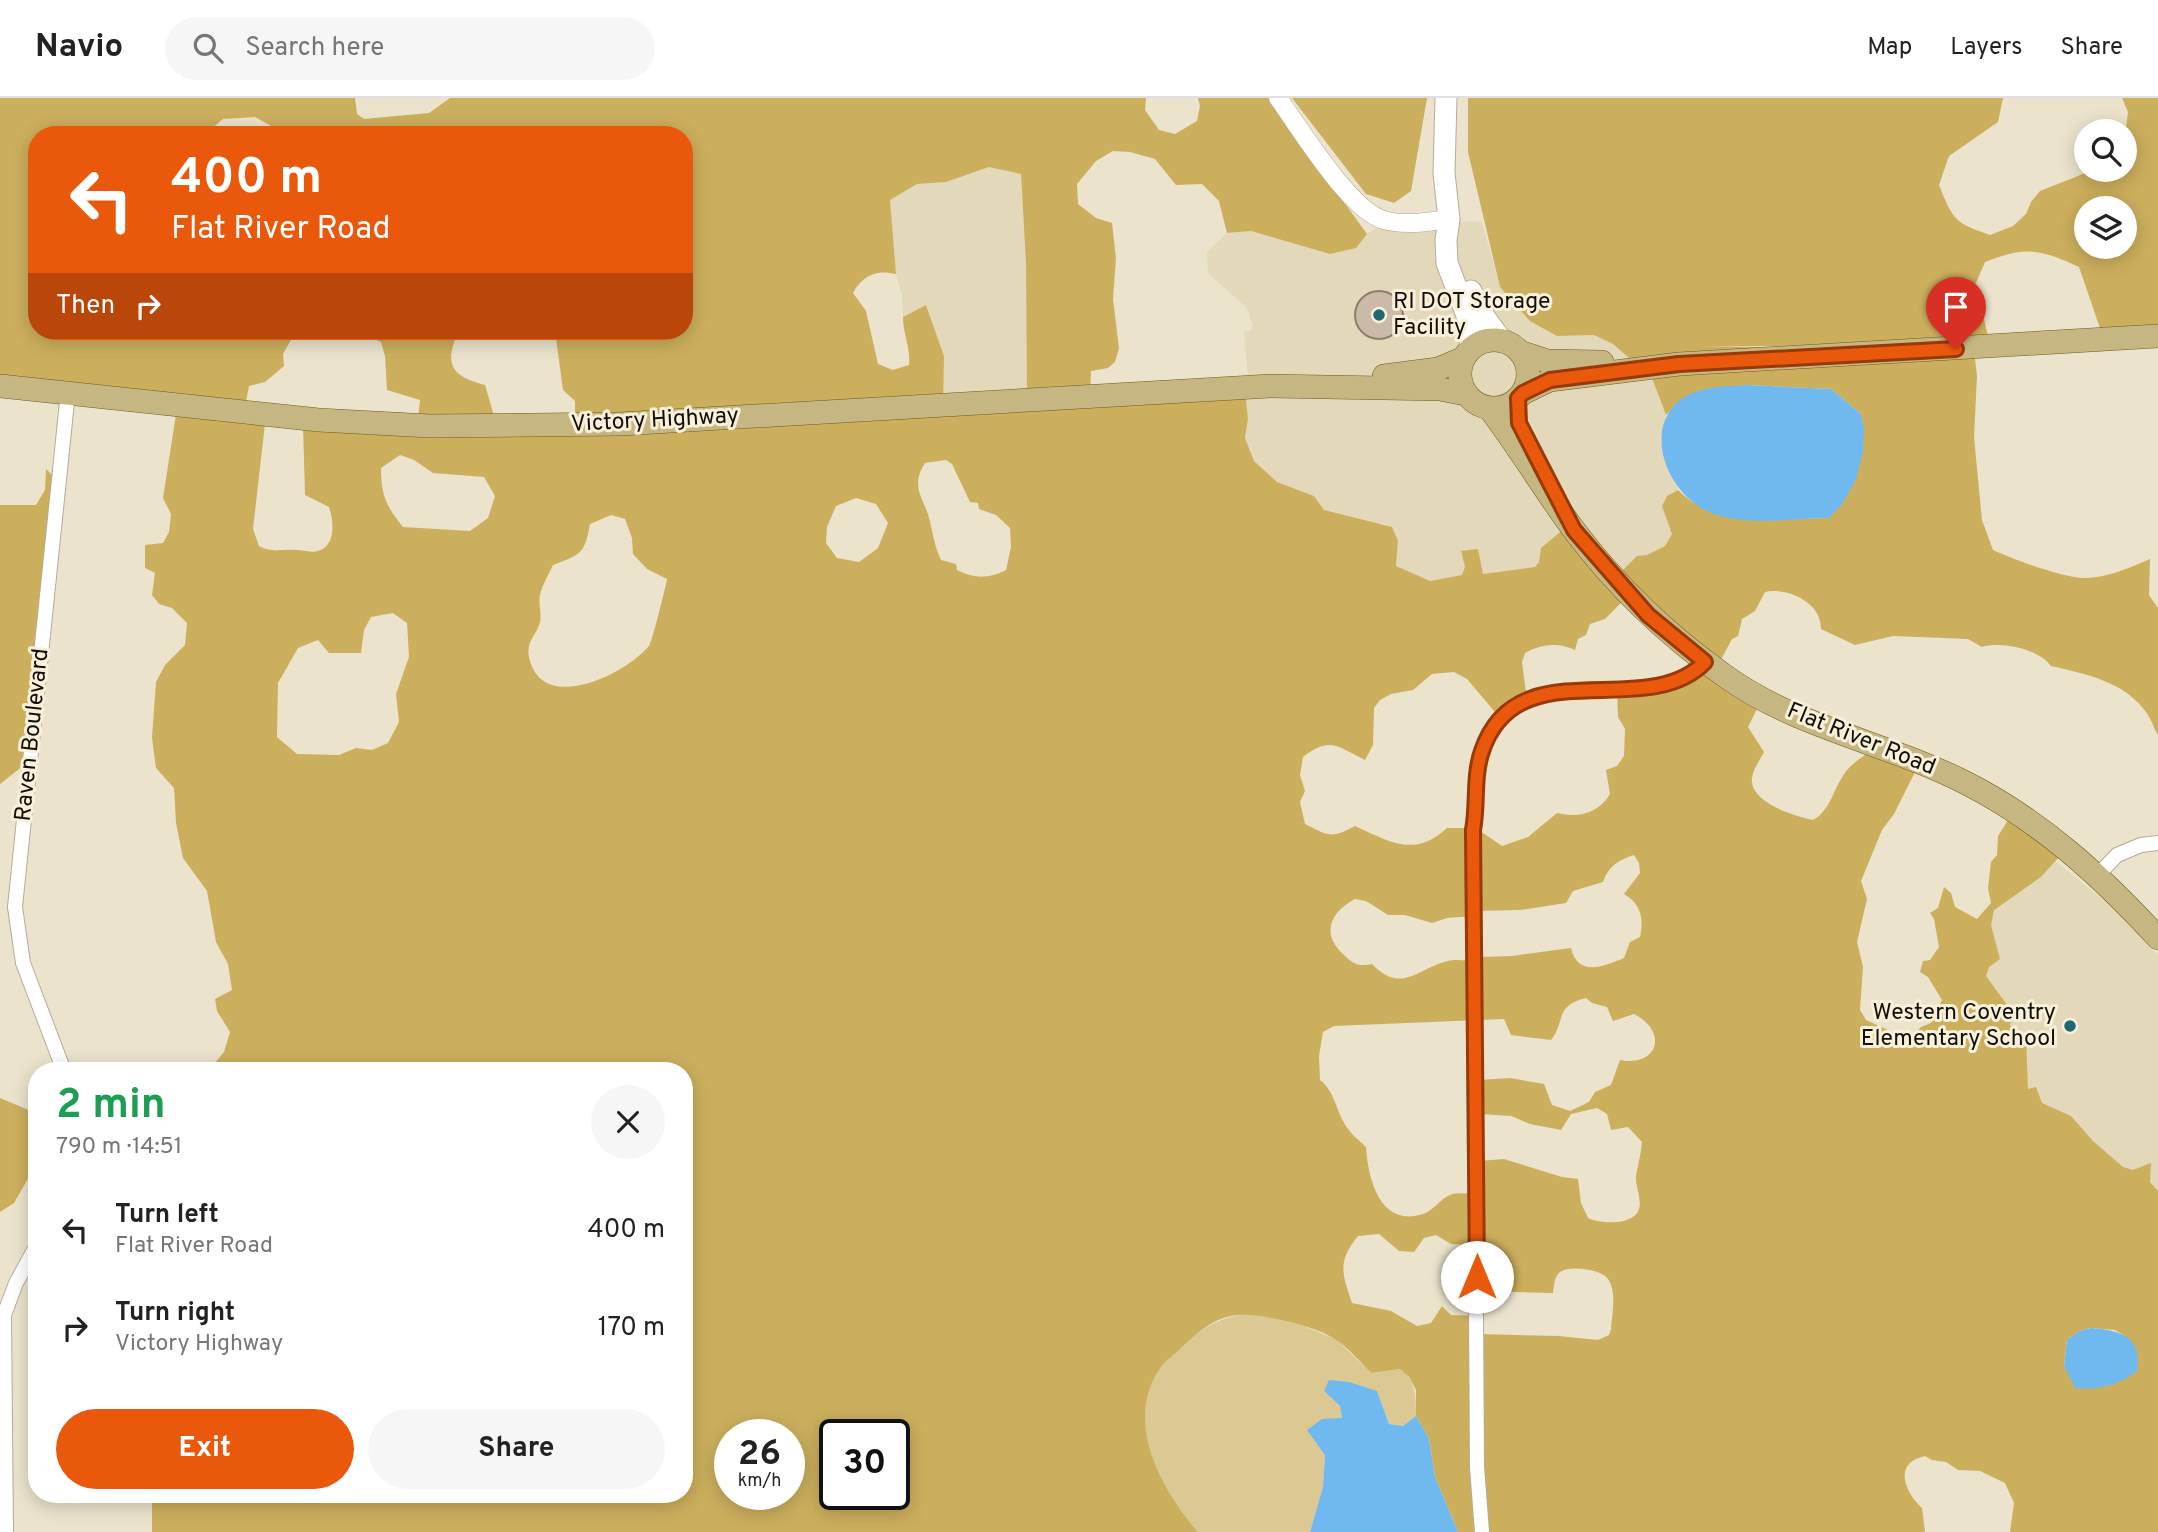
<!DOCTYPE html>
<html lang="en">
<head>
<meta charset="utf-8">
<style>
  body { margin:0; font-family:Overpass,sans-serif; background:#f6f6f6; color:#222; height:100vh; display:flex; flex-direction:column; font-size:26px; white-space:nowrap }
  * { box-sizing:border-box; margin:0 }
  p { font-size:23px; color:#767676 }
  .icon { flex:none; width:38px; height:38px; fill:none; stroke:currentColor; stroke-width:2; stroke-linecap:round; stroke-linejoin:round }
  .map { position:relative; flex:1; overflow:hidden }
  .details { position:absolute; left:28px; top:964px; width:665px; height:441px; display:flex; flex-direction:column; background:#fff; border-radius:28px; box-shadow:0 4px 18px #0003 }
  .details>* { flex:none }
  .banner { position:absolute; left:28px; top:28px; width:665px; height:214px; border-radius:28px; box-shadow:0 4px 18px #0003; background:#ea580c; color:#fff; overflow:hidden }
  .buttons { position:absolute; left:2074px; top:21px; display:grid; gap:14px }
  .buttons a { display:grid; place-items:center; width:63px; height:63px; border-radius:50%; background:#fff; box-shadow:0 4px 18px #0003; font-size:35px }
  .speed { position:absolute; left:714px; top:1321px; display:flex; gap:14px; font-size:35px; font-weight:700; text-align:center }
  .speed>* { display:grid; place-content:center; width:91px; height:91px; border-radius:50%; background:#fff; box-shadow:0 4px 18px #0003; line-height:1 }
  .speed small { font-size:18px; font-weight:400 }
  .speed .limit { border:4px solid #111; border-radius:10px; background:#fff; color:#111 }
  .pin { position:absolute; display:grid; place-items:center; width:60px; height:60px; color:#fff; margin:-72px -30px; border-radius:50% 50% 50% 0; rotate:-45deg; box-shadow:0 0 7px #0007 }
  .pin .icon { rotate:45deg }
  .me { position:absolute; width:77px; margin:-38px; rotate:0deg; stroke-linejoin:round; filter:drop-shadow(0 0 5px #0008) }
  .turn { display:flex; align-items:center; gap:24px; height:147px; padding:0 28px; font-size:32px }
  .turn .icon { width:91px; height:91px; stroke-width:2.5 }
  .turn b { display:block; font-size:49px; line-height:60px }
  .then { display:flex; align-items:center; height:66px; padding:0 28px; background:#0003; gap:14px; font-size:26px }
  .round { display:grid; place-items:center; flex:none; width:74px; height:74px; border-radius:37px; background:#f6f6f6 }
  .overview { display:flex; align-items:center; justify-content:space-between; height:119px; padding:0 28px }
  h1 { font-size:42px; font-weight:700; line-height:52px; color:#1e9e55 }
  .button { display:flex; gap:14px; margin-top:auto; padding:14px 28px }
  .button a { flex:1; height:80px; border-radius:42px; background:#ea580c; color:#fff; font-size:28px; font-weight:700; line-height:80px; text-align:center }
  .button a+a { background:#f6f6f6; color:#222 }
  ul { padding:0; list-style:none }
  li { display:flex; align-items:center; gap:21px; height:98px; padding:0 28px }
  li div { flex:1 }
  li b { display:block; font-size:26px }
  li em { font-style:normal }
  header { display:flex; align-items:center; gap:42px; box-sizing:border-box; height:98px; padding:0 35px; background:#fff; border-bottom:2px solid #e0e0e0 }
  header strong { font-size:33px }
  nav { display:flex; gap:38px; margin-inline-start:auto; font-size:24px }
  .search { width:490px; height:63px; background:#f6f6f6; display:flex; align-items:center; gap:18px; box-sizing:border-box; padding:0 24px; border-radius:38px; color:#767676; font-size:26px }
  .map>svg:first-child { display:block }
</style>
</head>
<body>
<header>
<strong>Navio</strong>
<div class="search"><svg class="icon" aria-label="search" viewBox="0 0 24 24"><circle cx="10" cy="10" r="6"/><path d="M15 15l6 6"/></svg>Search here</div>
<nav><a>Map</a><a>Layers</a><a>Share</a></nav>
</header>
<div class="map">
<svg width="2158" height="1434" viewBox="0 0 2158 1434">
  <rect width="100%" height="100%" fill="#ebe3cc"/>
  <path fill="#e3d8ba" d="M 989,69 L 1021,76 L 1026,165 L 1027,305 L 942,308 L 944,258 L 926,207 L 903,219 L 902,197 L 896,176 L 890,102 L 917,86 L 946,84 Z
    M 1450,122 L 1482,124 L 1500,189 L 1557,238 L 1594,237 L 1613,246 L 1652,280 L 1666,317 L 1660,341 L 1668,372 L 1678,392 L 1667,398 L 1672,436 L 1665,448 L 1614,482 L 1539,464 L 1535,469 L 1483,476 L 1477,451 L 1462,477 L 1430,483 L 1421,481 L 1396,468 L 1398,443 L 1386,426 L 1367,425 L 1323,412 L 1314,398 L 1277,384 L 1254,363 L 1245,340 L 1248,321 L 1245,293 L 1249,290 L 1244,234 L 1251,232 L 1253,227 L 1246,209 L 1208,175 L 1207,154 L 1227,135 L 1251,133 L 1276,139 L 1356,150 L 1367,136 L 1388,123 Z
    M 2038,749 L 2130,824 L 2158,858 L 2158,1135 L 1988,998 L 1976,836 Z"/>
  <path fill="#dbc893" d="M 1256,1215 L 1302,1227 L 1337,1242 L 1371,1275 L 1401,1271 C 1416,1285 1416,1298 1416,1318 L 1403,1328 L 1389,1326 L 1377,1293 L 1324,1293 L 1340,1308 L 1342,1320 L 1325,1357 L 1323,1389 L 1310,1434 L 1198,1434 C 1162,1392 1121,1322 1161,1269 C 1166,1262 1174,1256 1180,1250 C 1203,1228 1224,1217 1256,1215 Z"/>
  <path fill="#ccaf5d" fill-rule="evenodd" d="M 0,0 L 355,0 L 357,16 L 364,21 L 429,15 L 450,0 L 1146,0 L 1145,12 L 1159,32 L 1175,36 L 1197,23 L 1200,8 L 1198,0 L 1269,0 L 1367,136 L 1356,150 L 1330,156 L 1251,133 L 1227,135 L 1219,103 L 1202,86 L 1176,87 L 1155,61 L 1130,54 L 1113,53 L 1096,63 L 1077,86 L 1078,106 L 1096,120 L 1112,125 L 1116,160 L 1113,201 L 1119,250 L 1115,264 L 1108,270 L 1091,273 L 1090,300 L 1245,293 L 1248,321 L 1245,340 L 1254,363 L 1277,384 L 1314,398 L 1324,412 L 1392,429 L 1398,443 L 1396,468 L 1430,483 L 1462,477 L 1465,469 L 1461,453 L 1478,451 L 1483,476 L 1535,469 L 1539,464 L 1541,450 L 1565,430 L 1614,481 L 1637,458 L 1647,457 L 1665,448 L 1672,436 L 1662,408 L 1667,398 L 1678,392 C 1719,433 1776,420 1829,420 L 1861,316 L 1831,291 L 1746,287 L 1697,294 L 1681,302 L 1666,317 L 1652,280 L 1613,246 L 1594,237 L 1557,238 L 1530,223 L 1500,189 L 1468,54 L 1468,0 L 2003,0 L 1998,24 L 1949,58 L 1939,87 C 1953,122 1955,125 1990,137 L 2013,128 L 2026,116 L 2031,104 L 2040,93 L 2093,72 L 2124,72 L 2125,38 L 2128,14 L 2122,0 L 2158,0 L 2158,228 L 2101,233 L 2079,169 C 2040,151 2026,148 1985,164 L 1975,187 L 1991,249 L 1702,248 L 1974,253 L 1977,278 L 1974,339 L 1982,422 L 1993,452 C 2013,461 2060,479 2082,480 C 2104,481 2130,470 2150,461 L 2149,497 L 2158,510 L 2158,637 C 2154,631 2152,623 2148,617 C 2127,584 2086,576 2051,568 C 2039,551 2001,543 1982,549 L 1968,541 L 1893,538 L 1855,547 L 1821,531 C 1822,505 1788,489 1765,494 L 1755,513 L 1742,521 L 1738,538 L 1732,541 L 1717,569 L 1761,603 L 1748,629 L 1764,654 C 1760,662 1753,671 1752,680 C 1749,704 1794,718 1813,722 C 1831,713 1834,687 1848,671 C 1856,662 1867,656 1876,650 L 1919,666 L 1894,716 L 1882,732 L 1861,783 L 1867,801 L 1857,844 L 1863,869 L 1860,912 L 1866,922 L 1901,938 L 1914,936 L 1921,929 L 1931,925 L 1942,902 L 1928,879 L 1920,874 L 1923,863 L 1930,862 L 1939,849 L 1934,821 L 1930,815 L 1938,810 L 1944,789 L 1951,795 L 1955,809 L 1977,821 L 1991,805 L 1988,790 L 1991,764 L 1997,757 L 1998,738 L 2012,716 L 2066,751 L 2041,779 L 1994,812 L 1991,827 L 2000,861 L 1989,869 L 1986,878 L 2013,915 L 2010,927 L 2016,935 L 2026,939 L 2028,991 L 2036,989 L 2042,1005 L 2071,1018 L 2093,1043 L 2123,1069 L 2133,1072 L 2151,1065 L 2150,1084 L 2158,1093 L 2158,1434 L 2010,1434 L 2014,1405 L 2005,1385 L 1980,1373 L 1958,1372 L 1946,1364 L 1932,1362 L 1925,1358 C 1893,1365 1904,1393 1922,1410 L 1925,1434 L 1458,1434 L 1435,1379 L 1429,1341 L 1416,1318 L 1416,1292 L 1409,1279 L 1400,1271 L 1371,1275 C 1360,1264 1349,1250 1336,1242 C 1320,1231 1299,1226 1281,1222 C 1233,1211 1216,1216 1180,1251 C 1174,1257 1166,1262 1161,1269 C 1122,1323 1162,1392 1198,1434 L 152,1434 L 152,1397 L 684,1396 L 684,973 L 208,973 L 224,954 L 230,934 L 217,913 L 215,901 L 232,892 L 228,866 L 216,844 L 207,793 L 183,760 L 176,725 L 174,690 L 156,670 L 152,640 L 156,584 L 165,567 L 185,547 L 187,525 L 172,510 L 159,506 L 152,497 L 155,475 L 145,470 L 145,447 L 163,445 L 169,434 L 171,416 L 163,400 L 177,310 L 0,289 ZM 255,19 L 273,29 L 280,37 L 684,37 L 684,233 L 490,233 L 539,234 L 556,240 L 563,292 L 575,303 L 575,326 L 497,328 L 485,287 C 455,279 443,269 457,237 L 468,233 L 371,233 L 369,238 L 381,244 L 385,258 L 387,292 L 420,302 L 417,329 L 303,326 L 305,397 L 329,409 C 334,423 336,448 318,453 C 312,455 303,452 296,452 C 281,451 272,455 259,448 L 253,431 L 266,317 L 244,314 L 249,288 L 265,284 L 284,268 L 283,256 L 296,233 L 37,233 L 37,37 L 204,37 L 223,21 ZM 989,69 L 1021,76 L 1026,165 L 1027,305 L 943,308 L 944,258 L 926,207 L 903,219 C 903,237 911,250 909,267 L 893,272 L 878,266 L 866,213 L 853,195 C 862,178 876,171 896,176 L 890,102 L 917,86 L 946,84 ZM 2086,110 L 2124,110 L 2124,149 L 2086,149 ZM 400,357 L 414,362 L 433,375 L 484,379 L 495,398 L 488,420 L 470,433 L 403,429 C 386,408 381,397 381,370 ZM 946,362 L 952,366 L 970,404 L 978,405 L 979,411 L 996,417 L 1010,430 L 1011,449 L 1006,472 C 989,481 974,481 957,472 L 956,466 L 941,462 C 935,449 933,437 930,424 C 925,400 909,390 925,365 ZM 856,400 L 876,406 L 888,425 L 878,450 L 859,464 L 837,460 L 826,445 L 827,429 L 836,408 ZM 611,417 L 625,421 L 632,440 L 633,456 L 647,471 L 667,481 C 666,488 652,544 649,548 C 626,576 541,618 529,559 C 526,542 537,537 540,524 C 542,515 538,506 540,497 C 542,487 549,476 553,467 C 580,457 585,456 590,426 ZM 1627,499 L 1698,571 L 1617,591 L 1618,619 L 1625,631 L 1624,658 L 1617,668 L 1606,672 L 1610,696 C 1598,716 1578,720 1557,715 L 1528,739 L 1502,748 L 1476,730 L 1447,730 C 1415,760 1390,744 1355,728 C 1331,741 1329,738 1305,726 L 1300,704 L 1305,693 L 1300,677 L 1303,659 C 1330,638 1337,648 1365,662 L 1373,647 L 1374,610 L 1380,602 L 1391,596 L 1413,592 L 1432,576 L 1454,574 L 1467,581 L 1500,620 L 1527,602 L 1522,564 L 1525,555 C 1541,546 1558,544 1575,552 L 1578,541 L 1586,537 L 1590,526 L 1605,521 ZM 393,515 L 407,525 L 409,559 L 396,596 L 399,624 L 388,645 L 372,652 L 356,650 L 339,657 L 297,656 L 277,639 L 278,585 L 298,550 L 318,542 L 329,555 L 361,555 L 364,532 L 371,519 ZM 1634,757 L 1639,765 L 1640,775 L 1624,796 C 1641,806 1644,820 1640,839 L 1630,844 L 1624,860 C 1602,869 1578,879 1571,850 L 1512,858 L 1479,859 L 1476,863 C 1467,863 1456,861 1448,863 C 1418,870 1401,897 1372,866 C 1358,869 1353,866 1343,856 C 1321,836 1330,814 1355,801 L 1366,803 L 1388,817 L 1405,817 L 1432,825 L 1447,820 L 1475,818 L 1477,813 L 1520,812 L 1566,805 L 1573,793 L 1603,784 C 1608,769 1618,762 1634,757 ZM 1586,900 L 1592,905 L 1607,909 L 1613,923 L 1634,916 C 1668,933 1659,969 1620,962 L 1611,987 L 1595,994 L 1589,1004 L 1570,1013 L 1552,1007 L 1544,986 L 1510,980 L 1479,982 L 1480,1016 L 1511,1018 L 1530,1026 L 1561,1032 L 1571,1016 L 1597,1010 L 1607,1016 L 1611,1032 L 1628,1029 L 1642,1044 C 1641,1056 1638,1066 1636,1078 C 1635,1088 1642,1101 1639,1111 C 1634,1128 1600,1126 1588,1120 L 1581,1105 L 1578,1081 L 1562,1079 L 1504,1061 L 1479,1063 L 1478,1096 C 1470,1096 1457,1094 1450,1097 C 1440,1101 1433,1113 1423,1116 C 1380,1130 1368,1081 1366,1049 C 1360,1043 1353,1038 1349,1032 C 1336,1016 1336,994 1320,982 L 1319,958 L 1323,934 L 1334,928 L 1504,921 L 1511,937 L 1551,942 C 1566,923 1554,908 1586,900 ZM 1379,1136 L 1399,1153 L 1414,1154 L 1424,1140 L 1436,1137 L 1451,1146 L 1476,1147 L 1481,1193 L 1553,1195 C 1554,1188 1554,1179 1560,1174 C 1570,1167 1601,1171 1608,1181 C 1617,1194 1612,1216 1611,1231 L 1609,1237 L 1598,1242 L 1559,1238 L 1479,1236 L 1477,1218 L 1451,1217 L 1442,1208 L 1431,1225 L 1417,1228 L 1391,1213 L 1352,1205 C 1342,1175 1337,1164 1358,1138 ZM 2091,1230 L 2115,1232 L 2125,1238 L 2064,1268 L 2067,1242 L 2079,1233 ZM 730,1337 L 789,1337 L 789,1396 L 730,1396 ZM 835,1337 L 894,1337 L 894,1396 L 835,1396 Z
    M 1292,0 L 1427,0 L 1411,93 L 1394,105 L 1366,96 Z
    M 46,371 L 55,380 L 23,668 L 0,686 L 0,407 L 36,407 L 45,392 Z
    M 0,1000 L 31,1013 L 37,1059 L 37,1065 L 14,1105 L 0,1114 Z"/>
  <path fill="#70b9ef" d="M 1746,287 L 1831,291 L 1861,316 L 1864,330 L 1863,354 L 1856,381 L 1843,405 L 1829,420 C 1791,420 1743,430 1707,413 C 1669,396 1642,334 1679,303 C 1696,289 1725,288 1746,287 Z
    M 2091,1230 C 2119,1232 2143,1238 2137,1273 C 2120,1287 2097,1293 2075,1290 L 2064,1268 L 2067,1242 L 2079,1233 Z
    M 1329,1282 L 1349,1284 L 1377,1293 L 1389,1326 L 1403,1328 L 1416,1318 L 1429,1341 L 1435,1379 L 1458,1434 L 1310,1434 L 1323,1389 L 1325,1357 L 1307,1332 L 1322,1321 L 1342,1320 L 1340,1308 L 1324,1293 Z"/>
  <path fill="#cabaa7" stroke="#8c7e6c" stroke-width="2" d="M1355 217a24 24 0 1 1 48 0a24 24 0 1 1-48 0Z"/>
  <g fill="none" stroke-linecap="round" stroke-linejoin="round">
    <defs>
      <path id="minor" d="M 2097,778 L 2117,757 L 2141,747 L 2158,745
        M 64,973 L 23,865 L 15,809 L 68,294
        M 6,1434 L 4,1217 L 16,1185 L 37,1147
        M 1482,1434 L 1477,1369 L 1473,732 C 1478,706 1473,679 1482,653 C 1518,549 1645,625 1705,564"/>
      <path id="tertiary" d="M 1278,0 C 1300,30 1350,113 1384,122 C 1404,128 1428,124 1449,121"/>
      <path id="secondary" d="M 1446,0 L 1444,75 L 1449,121 L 1446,142 L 1447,165 L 1471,228 L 1470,252
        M 1471,193 L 1485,220 L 1502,243"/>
      <path id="primary" d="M1460 276a34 34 0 1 1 68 0a34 34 0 1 1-68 0Z
        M 1520,254 L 1547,263 L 1602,264
        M 1384,278 L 1438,271 L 1464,260
        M 0,288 L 319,322 L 430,328 L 620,326 L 1270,288 L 1440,291 L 1465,296
        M 1523,295 L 1550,282 L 1679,266 L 2158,238
        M 1489,310 C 1519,349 1544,392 1574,432 C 1616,488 1667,537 1725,578 C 1797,630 1888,645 1966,685 C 2041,723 2101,778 2158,840"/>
    </defs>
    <use href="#minor" stroke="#b4ac96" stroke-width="16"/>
    <use href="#tertiary" stroke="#b4ac96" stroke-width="19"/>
    <use href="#secondary" stroke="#b4ac96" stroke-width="23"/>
    <use href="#primary" stroke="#6e5b20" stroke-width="24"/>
    <use href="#minor" stroke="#fff" stroke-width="14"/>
    <use href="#tertiary" stroke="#fff" stroke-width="18"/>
    <use href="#secondary" stroke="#fff" stroke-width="21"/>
    <use href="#primary" stroke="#c6b681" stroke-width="23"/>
  </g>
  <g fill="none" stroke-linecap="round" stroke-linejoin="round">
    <defs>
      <path id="route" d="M 1477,1179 L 1473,732 C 1478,706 1473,679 1482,653 C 1517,549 1646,625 1705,564 L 1648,517 L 1574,432 L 1519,325 L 1518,300 L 1523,295 L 1550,282 L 1679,266 L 1956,251"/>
    </defs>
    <use href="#route" stroke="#983908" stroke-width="18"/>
    <use href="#route" stroke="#ea580c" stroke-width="12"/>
  </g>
  <g fill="#1e6972" stroke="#f9f0d9" stroke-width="2.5">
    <circle cx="1379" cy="217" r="7"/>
    <circle cx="2070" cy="928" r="7"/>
  </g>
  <g text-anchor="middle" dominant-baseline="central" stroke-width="6" stroke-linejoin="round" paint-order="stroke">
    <g font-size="23" fill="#110e07" stroke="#f9f0d9" text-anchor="start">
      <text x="1393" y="204">RI DOT Storage<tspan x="1393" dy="26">Facility</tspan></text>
      <text x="2056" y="915" text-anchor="end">Western Coventry<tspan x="2056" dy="26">Elementary School</tspan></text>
    </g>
    <g font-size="23" fill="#110e07" stroke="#f9f0d9">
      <text transform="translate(655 323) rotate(-3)">Victory Highway</text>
      <text transform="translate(33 637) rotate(-84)">Raven Boulevard</text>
      <text transform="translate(1861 642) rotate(22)">Flat River Road</text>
    </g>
  </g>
</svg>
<div class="buttons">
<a><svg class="icon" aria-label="search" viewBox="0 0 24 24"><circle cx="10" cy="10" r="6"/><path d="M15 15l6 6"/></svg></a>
<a><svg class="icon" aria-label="layers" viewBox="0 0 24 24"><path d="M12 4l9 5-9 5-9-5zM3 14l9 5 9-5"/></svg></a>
</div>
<div class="speed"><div>26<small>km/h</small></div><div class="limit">30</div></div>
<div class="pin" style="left:1956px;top:251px;background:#d93025"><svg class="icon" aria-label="arrive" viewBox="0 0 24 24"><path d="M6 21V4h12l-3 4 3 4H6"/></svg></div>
<svg class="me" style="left:1477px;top:1179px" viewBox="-20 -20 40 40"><circle r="19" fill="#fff"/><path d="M0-13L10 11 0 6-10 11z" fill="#ea580c"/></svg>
<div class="banner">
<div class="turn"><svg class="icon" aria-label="left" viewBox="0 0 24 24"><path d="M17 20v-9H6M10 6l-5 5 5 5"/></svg><div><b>400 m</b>Flat River Road</div></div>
<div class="then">Then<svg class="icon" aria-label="right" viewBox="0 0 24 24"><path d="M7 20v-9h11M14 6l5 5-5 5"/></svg></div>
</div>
<section class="details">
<div class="overview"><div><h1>2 min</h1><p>790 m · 14:51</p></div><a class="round"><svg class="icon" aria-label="close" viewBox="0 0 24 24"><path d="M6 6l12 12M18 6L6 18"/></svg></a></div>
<ul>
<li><svg class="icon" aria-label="left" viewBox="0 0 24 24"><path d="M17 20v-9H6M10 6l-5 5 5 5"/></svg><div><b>Turn left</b><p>Flat River Road</p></div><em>400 m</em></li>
<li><svg class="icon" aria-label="right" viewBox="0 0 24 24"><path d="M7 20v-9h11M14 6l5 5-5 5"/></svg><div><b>Turn right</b><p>Victory Highway</p></div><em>170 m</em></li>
</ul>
<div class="button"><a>Exit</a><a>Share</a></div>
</section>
</div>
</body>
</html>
